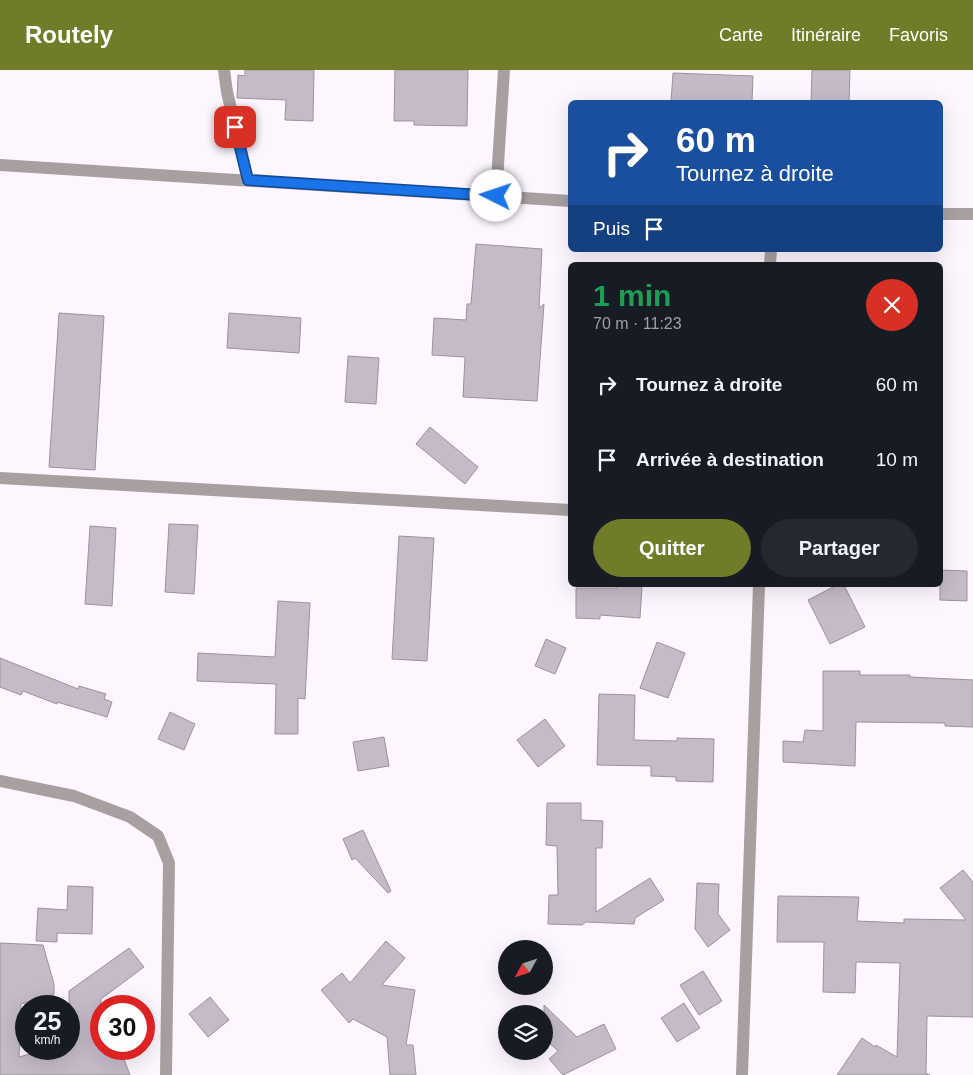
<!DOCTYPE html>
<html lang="fr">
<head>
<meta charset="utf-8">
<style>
  body { margin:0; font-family:Helvetica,sans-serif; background:#242831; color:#f1f3f6; height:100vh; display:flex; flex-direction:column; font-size:19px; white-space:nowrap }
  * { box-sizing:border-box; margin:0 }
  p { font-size:16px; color:#9ea1a6 }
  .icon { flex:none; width:28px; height:28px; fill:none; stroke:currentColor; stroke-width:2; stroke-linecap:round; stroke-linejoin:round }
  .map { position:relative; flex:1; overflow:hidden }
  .sheet { position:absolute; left:568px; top:192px; width:375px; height:325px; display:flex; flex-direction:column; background:#171b24; border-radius:8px; box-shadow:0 5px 20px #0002 }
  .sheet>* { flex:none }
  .hud { position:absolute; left:568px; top:30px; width:375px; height:152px; border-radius:8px; box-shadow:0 5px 20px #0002; background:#1a4fa0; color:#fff; overflow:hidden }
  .needle { width:32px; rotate:230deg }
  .tools { position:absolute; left:498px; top:870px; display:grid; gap:10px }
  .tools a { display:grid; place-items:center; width:55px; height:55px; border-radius:50%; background:#171b24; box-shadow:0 5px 20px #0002; font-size:25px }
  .speed { position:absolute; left:15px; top:925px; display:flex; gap:10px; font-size:25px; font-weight:700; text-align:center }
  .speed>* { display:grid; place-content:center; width:65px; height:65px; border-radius:50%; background:#171b24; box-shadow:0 5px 20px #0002; line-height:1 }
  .speed small { font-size:12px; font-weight:400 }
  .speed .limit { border:8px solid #d22; background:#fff; color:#111 }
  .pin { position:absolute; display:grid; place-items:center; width:42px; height:42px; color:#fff; margin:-21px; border-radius:10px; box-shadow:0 2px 8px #0006 }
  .me { position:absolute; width:55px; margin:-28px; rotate:274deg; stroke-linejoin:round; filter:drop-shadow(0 0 4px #0008) }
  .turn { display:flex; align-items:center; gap:18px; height:105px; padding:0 25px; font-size:22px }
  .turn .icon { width:65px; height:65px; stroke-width:2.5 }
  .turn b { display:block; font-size:35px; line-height:42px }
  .then { display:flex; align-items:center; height:48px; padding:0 25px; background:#0003; gap:10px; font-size:19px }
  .round { display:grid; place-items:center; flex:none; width:52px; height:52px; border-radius:26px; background:#242831 }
  .summary { display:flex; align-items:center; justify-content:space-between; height:85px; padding:0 25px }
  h1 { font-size:30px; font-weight:700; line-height:38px; color:#1e9e55 }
  .primary-button { display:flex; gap:10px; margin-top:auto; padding:10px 25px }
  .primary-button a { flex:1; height:58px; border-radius:30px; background:#707c28; color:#fff; font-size:20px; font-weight:700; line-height:58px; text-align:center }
  .primary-button a+a { background:#242831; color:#f1f3f6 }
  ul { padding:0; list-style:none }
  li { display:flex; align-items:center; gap:15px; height:75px; padding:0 25px }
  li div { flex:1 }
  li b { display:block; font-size:19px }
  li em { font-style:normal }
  header { display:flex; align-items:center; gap:30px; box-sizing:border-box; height:70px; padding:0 25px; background:#707c28; color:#fff }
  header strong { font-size:24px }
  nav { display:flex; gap:28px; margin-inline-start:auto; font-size:18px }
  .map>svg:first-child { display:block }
</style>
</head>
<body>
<header>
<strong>Routely</strong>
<nav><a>Carte</a><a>Itinéraire</a><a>Favoris</a></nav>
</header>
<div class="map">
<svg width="973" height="1005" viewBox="0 0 973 1005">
  <rect width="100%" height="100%" fill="#fdf6ff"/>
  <path fill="#c5bac8" stroke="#9c919f" d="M 245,0 L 314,0 L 313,51 L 285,50 L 286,30 L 237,28 L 238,5 L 245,6 Z
    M 395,0 L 468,0 L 467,56 L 414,55 L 414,51 L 394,51 Z
    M 812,0 L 850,0 L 849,32 L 811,32 Z
    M 673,3 L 753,6 L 752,32 L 671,32 Z
    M 476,174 L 542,179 L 539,238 L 544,234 L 537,331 L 463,327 L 465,287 L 432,285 L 434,248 L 466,250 L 467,234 L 471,234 Z
    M 59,243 L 104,246 L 95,400 L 49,397 Z
    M 229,243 L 301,248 L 299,283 L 227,278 Z
    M 348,286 L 379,288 L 376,334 L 345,332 Z
    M 430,357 L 478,397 L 465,414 L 416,374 Z
    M 169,454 L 198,455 L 194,524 L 165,522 Z
    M 90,456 L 116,458 L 112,536 L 85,534 Z
    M 399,466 L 434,468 L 427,591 L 392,589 Z
    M 940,500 L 967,501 L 967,531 L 940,530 Z
    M 617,515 L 642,515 L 640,548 L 600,545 L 600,549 L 576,548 L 576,518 L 617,518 Z
    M 837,515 L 844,515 L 865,557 L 830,574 L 808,530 Z
    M 278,531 L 310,533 L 305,629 L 298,628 L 298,664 L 275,664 L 276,614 L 197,611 L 198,583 L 275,587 Z
    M 546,569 L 566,578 L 555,604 L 535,596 Z
    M 657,572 L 685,583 L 668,628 L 640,618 Z
    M 0,588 L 78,619 L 79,616 L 106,624 L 104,629 L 112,632 L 107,647 L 57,632 L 57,634 L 23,621 L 21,625 L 0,617 Z
    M 823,601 L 860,601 L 860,605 L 910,605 L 910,607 L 973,610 L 973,657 L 945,656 L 945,653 L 856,652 L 855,696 L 783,692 L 783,671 L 803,672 L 805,660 L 823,661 Z
    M 599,624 L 635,625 L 634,670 L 677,671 L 677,668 L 714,669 L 713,712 L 676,711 L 676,707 L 651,706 L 651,696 L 597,695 Z
    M 170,642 L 195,654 L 184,680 L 158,669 Z
    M 545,649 L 565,676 L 538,697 L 517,670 Z
    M 384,667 L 389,696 L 358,701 L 353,672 Z
    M 547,733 L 581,733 L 581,750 L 603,751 L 602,778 L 596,778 L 596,842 L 650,808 L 664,830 L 635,848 L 634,854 L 586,852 L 582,855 L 548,854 L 549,825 L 558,825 L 557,776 L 546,775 Z
    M 363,760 L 391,821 L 388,823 L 355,788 L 352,790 L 343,769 Z
    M 963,800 L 973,812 L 973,947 L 927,946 L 926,1003 L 930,1005 L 837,1005 L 862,968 L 875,977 L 876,975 L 897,987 L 900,893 L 856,892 L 855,923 L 823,922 L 824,872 L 777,872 L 778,826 L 859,827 L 857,851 L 904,853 L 904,849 L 966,850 L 940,818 Z
    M 697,813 L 719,814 L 718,844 L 730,860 L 708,877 L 695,859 Z
    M 68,816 L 93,817 L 92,864 L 57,863 L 57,872 L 36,871 L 38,838 L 67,840 Z
    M 386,871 L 405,888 L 382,915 L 415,920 L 406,975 L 413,975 L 416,1005 L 390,1005 L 387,967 L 353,949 L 349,953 L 321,920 L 342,903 L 350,913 Z
    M 0,873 L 43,875 L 54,914 L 54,924 L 21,934 L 19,987 L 48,979 L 69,979 L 69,921 L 129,878 L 144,897 L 101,929 L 101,979 L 120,979 L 130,1005 L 0,1005 Z
    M 703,901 L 722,931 L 699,945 L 680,915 Z
    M 210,927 L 229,950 L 208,967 L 189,944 Z
    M 684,933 L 700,958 L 677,972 L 661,948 Z
    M 544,935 L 577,967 L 604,954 L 616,979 L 563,1005 L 549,989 L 558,981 L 544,968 Z"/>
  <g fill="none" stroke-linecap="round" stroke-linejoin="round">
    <path stroke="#a89fa1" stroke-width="12" d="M 224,0 L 227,22 L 248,110
      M 0,95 L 570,131
      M 496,126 L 504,0
      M 940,144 L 973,144
      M 770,195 L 771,180
      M 0,408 L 570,440
      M 0,711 L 74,726 L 130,747 L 158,766 L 169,793 L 166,1005
      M 742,1005 L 759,515"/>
  </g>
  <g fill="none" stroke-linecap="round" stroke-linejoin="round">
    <defs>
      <path id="route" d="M 235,57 L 248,110 L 496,126"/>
    </defs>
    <use href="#route" stroke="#114b97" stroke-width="12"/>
    <use href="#route" stroke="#1a73e8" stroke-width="9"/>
  </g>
</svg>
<div class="tools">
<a><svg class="needle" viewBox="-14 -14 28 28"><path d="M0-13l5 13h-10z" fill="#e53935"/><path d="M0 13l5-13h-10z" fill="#9ea1a6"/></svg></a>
<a><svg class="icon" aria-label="layers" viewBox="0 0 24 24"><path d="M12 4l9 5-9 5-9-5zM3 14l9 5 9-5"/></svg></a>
</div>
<div class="speed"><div>25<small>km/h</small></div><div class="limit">30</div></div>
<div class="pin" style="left:235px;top:57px;background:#d93025"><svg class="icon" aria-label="arrive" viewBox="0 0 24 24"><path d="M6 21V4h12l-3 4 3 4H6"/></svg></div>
<svg class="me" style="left:496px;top:126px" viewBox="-20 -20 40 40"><circle r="19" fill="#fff"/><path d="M0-13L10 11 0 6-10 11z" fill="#1a73e8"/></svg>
<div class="hud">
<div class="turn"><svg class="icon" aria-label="right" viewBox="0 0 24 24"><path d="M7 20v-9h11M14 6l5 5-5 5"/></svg><div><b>60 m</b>Tournez à droite</div></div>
<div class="then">Puis<svg class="icon" aria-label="arrive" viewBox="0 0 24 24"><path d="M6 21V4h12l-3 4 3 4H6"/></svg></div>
</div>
<section class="sheet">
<div class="summary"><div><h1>1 min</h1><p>70 m · 11:23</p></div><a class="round" style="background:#d93025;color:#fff"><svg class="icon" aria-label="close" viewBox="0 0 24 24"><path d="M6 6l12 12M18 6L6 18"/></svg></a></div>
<ul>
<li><svg class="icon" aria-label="right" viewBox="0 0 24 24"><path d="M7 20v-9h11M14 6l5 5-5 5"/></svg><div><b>Tournez à droite</b></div><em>60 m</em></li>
<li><svg class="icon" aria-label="arrive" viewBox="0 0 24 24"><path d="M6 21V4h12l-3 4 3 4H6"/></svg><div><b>Arrivée à destination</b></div><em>10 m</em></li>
</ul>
<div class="primary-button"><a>Quitter</a><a>Partager</a></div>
</section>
</div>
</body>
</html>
